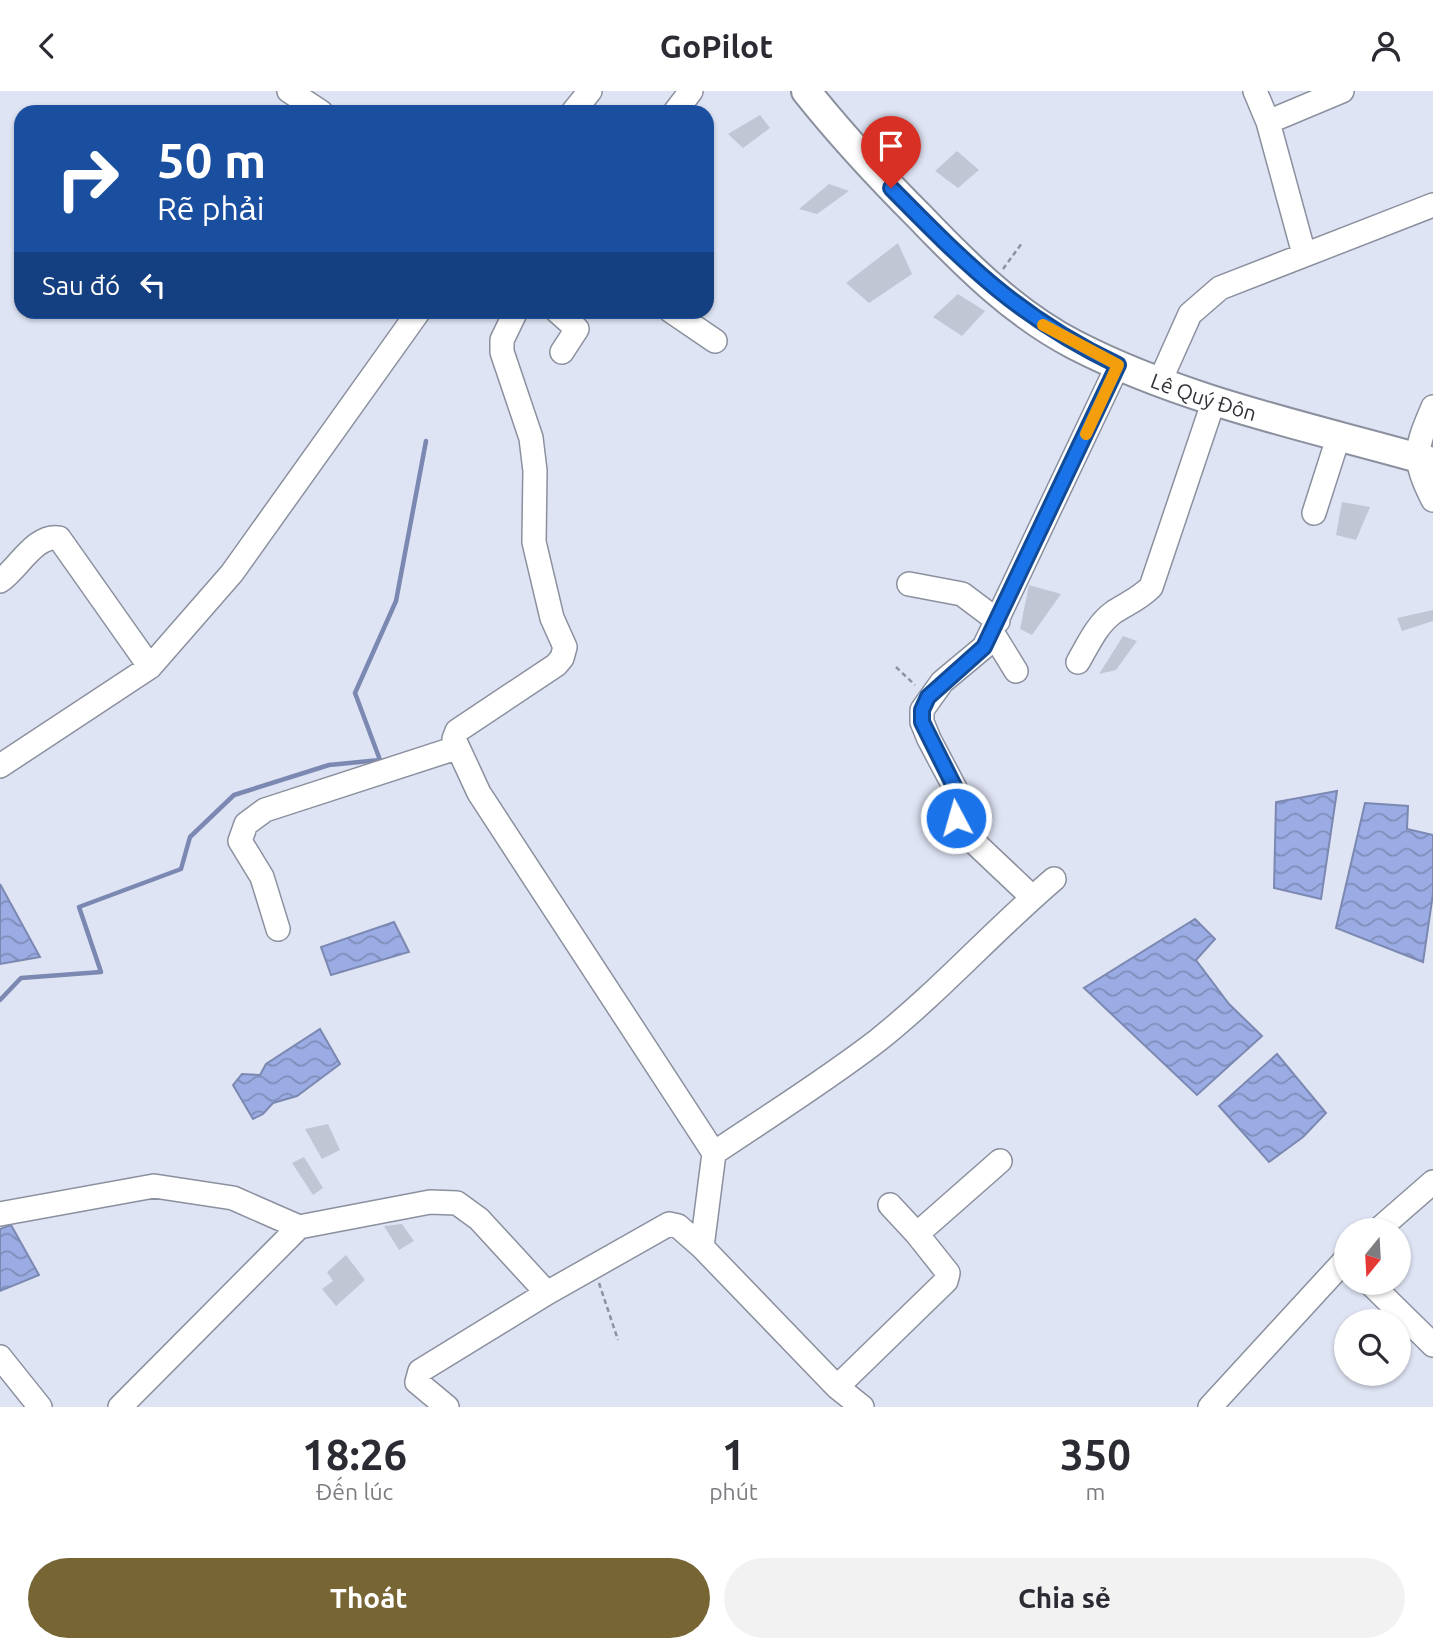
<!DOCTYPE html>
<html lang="vi">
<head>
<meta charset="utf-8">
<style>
  body { margin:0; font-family:Ubuntu,sans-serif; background:#f2f2f3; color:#2b2b33; height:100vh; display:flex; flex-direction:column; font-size:26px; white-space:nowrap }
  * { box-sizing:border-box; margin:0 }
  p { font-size:23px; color:#7c7c81 }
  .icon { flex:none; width:38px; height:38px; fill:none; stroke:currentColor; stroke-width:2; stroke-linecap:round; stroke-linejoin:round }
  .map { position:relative; height:1316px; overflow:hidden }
  .side { display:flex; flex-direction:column; background:#fff; flex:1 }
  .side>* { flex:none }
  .top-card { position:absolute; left:14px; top:14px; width:700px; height:214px; border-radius:21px; box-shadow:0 2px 5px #0004; background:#1a4fa0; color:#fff; overflow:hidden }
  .needle { width:46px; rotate:198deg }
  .fabs { position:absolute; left:1334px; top:1127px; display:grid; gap:14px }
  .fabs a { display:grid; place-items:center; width:77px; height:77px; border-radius:50%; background:#fff; box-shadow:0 2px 5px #0004; font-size:35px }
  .pin { position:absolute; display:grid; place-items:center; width:60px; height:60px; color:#fff; margin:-72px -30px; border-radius:50% 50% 50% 0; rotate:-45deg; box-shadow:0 0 7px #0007 }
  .pin .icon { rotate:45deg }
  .me { position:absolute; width:77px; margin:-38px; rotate:354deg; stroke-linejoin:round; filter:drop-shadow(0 0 5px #0008) }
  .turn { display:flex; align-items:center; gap:24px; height:147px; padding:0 28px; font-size:32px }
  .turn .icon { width:91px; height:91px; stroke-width:2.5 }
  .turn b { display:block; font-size:49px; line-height:60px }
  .then { display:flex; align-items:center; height:66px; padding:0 28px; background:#0003; gap:14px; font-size:26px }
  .eta { display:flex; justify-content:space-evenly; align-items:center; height:119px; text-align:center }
  .eta b { font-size:42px; font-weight:700; line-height:49px }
  .cta { display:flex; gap:14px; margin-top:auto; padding:14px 28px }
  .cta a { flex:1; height:80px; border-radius:42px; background:#776634; color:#fff; font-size:28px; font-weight:700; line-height:80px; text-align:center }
  .cta a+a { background:#f2f2f3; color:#2b2b33 }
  header { display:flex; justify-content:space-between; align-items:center; height:91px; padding:0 28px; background:#fff; font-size:32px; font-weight:700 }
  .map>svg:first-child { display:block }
</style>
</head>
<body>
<header><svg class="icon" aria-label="back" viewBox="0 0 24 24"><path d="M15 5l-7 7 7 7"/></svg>GoPilot<svg class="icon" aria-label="person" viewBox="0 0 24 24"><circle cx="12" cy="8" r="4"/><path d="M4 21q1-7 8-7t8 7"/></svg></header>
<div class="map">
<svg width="1433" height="1316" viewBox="0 0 1433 1316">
  <defs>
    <pattern id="water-waves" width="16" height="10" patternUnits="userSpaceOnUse" patternTransform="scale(1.75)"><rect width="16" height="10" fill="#9bace4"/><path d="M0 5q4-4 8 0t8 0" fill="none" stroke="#7f8dba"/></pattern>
  </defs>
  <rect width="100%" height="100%" fill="#dfe4f4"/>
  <path fill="url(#water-waves)" stroke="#7b88b1" stroke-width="2" d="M 1337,700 L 1321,808 L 1274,797 L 1276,711 Z
    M 1365,712 L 1408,715 L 1407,738 L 1433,744 L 1433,803 L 1423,871 L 1336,837 Z
    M 0,793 L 40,866 L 0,873 Z
    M 1195,828 L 1215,848 L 1196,869 L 1229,913 L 1262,945 L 1197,1004 L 1084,897 Z
    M 394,831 L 409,861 L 331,884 L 321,856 Z
    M 320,938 L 340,973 L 297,1005 L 273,1012 L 263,1023 L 253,1028 L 233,994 L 242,983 L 260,984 L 266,973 Z
    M 1277,963 L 1326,1022 L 1303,1046 L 1269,1071 L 1219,1015 Z
    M 11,1134 L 39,1184 L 0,1200 L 0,1138 Z"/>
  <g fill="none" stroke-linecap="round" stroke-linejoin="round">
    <path stroke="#7b88b1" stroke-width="4.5" d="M 0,909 L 21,887 L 101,881 L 79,816 L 181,778 L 190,746 L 234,704 L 329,674 L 380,669 L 355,602 L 396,510 L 426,350"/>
  </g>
  <path fill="#c1c6d5" d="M 760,24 L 770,37 L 743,57 L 728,43 Z
    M 957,60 L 979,79 L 958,97 L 935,80 Z
    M 829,93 L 849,100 L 817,123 L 799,118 Z
    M 898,152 L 912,183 L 869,212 L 846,192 Z
    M 958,203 L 985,220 L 962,245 L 933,226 Z
    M 1342,411 L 1370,416 L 1356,449 L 1336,444 Z
    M 1029,494 L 1061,503 L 1032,544 L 1020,538 Z
    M 1433,519 L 1433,530 L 1402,540 L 1397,527 Z
    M 1123,545 L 1137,550 L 1116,579 L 1099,583 Z
    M 328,1033 L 340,1059 L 322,1068 L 305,1038 Z
    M 304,1066 L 323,1097 L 313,1104 L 292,1072 Z
    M 402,1133 L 414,1150 L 399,1159 L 384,1135 Z
    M 346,1164 L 365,1189 L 336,1215 L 322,1198 L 333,1190 L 327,1181 Z"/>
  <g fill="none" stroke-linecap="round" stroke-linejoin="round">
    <defs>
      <path id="minor" d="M 289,0 L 321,21
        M 1255,0 L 1268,31 L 1342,0
        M 573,21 L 590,0
        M 675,21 L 691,0
        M 1268,31 L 1304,163
        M 516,220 L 502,249 L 502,261 L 531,347 L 535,380 L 534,451 L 552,527 L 565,556 L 562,567 L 556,574 L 457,640 L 454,648 L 479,702 L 714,1062 L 702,1156
        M 557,220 L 577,238 L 562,261
        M 671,220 L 715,250
        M 1160,290 L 1190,223 L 1220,197 L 1433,114
        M 1433,316 C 1415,358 1412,367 1433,409
        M 1314,422 L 1339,344
        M 0,490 C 18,478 35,443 59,447 L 150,576
        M 909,493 L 962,503 L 998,530
        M 992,541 L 1016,580
        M 1078,571 C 1088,554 1097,533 1114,521 C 1128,512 1139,508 1151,496 L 1214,309
        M 0,675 L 150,576 L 232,482 L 419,220
        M 1032,806 L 958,736 L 957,701 L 929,648 L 922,631 L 922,619 L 942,591 L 984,556 L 1118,274
        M 278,838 L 262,786 L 240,750 L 246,733 L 265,719 L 456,657
        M 714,1062 C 769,1025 825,990 877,950 C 940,900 993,840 1054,788
        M 890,1114 L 917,1143
        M 0,1123 L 154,1095 L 233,1107 L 299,1136 L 430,1111 L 457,1112 L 479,1128 L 547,1202 L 669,1133 L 678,1135 L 702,1156 L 837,1296 L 862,1316
        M 1378,1139 L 1433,1091
        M 1370,1192 L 1433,1254
        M 0,1266 L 40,1316
        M 837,1296 L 946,1190 L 948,1182 L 917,1143 L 1000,1070
        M 120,1316 L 299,1136
        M 447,1316 L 417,1291 L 420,1280 L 547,1202
        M 1210,1316 L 1346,1168"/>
      <g id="major">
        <path id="s1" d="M 806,0 C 841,44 880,86 920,126 C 966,174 1015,223 1075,254 C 1186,311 1314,337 1433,371"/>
      </g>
    </defs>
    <use href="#minor" stroke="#8b909e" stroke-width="26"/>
    <use href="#major" stroke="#8b909e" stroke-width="32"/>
    <path stroke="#8e929d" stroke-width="2.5" stroke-dasharray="5 3.5" stroke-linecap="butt" d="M 1003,178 L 1022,152
      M 896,576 L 915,594
      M 599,1192 L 618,1249"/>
    <use href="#minor" stroke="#fff" stroke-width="23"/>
    <use href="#major" stroke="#fff" stroke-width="28"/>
  </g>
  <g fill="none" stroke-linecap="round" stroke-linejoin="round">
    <defs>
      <path id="route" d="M 891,97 C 967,174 1019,227 1118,274 L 984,556 L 928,606 L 922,619 L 922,631 L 957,701 L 956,727"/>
    </defs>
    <use href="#route" stroke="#114b97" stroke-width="18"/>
    <use href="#route" stroke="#1a73e8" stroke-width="12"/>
    <path stroke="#f59e0b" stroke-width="12" d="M 1043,234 L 1118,274 L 1086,343"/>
  </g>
  <g text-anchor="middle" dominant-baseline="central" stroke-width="7" stroke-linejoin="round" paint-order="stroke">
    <g font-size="21" fill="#313339" stroke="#edf1fe">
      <text stroke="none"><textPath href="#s1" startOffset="511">Lê Quý Đôn</textPath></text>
    </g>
  </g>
</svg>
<div class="fabs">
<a><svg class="needle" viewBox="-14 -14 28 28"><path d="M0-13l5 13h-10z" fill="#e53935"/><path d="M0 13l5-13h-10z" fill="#7c7c81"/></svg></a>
<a><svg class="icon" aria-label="search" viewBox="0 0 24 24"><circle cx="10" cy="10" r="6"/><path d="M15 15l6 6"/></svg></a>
</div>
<div class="pin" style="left:891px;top:97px;background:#d93025"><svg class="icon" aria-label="arrive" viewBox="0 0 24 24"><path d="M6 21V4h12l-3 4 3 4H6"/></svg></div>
<svg class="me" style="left:956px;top:727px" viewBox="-20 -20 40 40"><circle r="17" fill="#1a73e8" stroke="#fff" stroke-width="3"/><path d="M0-11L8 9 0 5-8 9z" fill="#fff"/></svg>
<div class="top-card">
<div class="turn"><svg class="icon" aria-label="right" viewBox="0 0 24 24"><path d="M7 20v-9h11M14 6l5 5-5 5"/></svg><div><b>50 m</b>Rẽ phải</div></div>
<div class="then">Sau đó<svg class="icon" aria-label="left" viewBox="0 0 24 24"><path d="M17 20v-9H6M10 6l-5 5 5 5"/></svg></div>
</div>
</div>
<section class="side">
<div class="eta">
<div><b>18:26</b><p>Đến lúc</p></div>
<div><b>1</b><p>phút</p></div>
<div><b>350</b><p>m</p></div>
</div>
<div class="cta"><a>Thoát</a><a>Chia sẻ</a></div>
</section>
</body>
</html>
